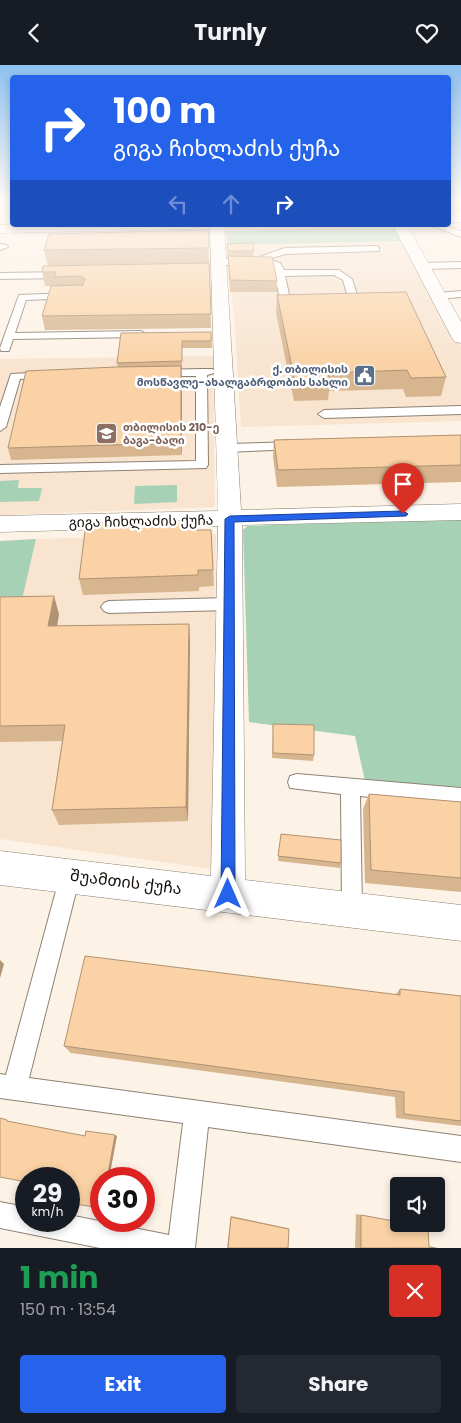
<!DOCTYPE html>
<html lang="en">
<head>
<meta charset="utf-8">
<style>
  body { margin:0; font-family:Poppins,"Noto Sans Georgian",sans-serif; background:#242831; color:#f1f3f6; height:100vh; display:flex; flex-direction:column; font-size:19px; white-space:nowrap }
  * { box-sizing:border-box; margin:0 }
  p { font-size:16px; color:#9ea1a6 }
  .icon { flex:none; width:28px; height:28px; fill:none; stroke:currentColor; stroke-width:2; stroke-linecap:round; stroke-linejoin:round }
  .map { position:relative; height:1183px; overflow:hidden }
  .panel { display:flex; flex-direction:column; background:#171b24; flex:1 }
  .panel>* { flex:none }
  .hud { position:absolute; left:10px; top:10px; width:441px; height:152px; border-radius:5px; box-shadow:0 2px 8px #0003; background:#2563eb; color:#fff; overflow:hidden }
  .controls { position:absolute; left:390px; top:1112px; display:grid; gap:10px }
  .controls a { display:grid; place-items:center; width:55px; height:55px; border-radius:5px; background:#171b24; box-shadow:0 2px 8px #0003; font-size:25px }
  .speed { position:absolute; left:15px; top:1102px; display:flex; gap:10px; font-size:25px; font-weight:700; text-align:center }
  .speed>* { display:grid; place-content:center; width:65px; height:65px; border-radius:50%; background:#171b24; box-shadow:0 2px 8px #0003; line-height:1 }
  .speed small { font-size:12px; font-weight:400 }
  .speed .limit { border:8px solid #d22; background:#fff; color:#111 }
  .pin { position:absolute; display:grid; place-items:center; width:42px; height:42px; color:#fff; margin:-51px -21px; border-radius:50% 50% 50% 0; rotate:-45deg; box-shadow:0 0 5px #0007 }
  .pin .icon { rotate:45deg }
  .me { position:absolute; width:55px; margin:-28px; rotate:0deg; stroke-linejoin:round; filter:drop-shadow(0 0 4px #0008) }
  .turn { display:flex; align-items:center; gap:18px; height:105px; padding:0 20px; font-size:22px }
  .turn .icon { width:65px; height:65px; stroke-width:2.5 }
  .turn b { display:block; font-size:35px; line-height:42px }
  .lanes { display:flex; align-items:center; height:48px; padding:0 20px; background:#0003; justify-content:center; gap:25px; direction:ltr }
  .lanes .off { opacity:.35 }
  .round { display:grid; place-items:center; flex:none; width:52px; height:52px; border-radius:5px; background:#242831 }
  .summary { display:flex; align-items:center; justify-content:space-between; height:85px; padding:0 20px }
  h1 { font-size:30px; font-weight:700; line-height:38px; color:#1e9e55 }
  .action { display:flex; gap:10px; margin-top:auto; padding:10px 20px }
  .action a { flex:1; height:58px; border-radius:5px; background:#2563eb; color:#fff; font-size:20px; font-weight:700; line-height:58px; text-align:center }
  .action a+a { background:#242831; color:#f1f3f6 }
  header { display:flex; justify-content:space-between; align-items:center; height:65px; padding:0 20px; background:#171b24; font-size:22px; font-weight:700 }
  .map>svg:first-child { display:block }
</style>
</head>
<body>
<header><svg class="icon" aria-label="back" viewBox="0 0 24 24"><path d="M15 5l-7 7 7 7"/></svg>Turnly<svg class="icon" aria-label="heart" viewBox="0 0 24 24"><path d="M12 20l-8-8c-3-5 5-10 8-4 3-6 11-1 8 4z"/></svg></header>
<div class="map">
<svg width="461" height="1183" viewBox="0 0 461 1183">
  <rect width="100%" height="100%" fill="#fdf2e6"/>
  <path fill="#f8e4cf" d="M 395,160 L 461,281 L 461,356 L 241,362 L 234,248 L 223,162 Z
    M 213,291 L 215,442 L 0,450 L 0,294 Z
    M 216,469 L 212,804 L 0,774 L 0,540 L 21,539 L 36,474 Z"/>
  <path fill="#a6d1b5" d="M 395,163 L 401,176 L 228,180 L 226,166 Z
    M 19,415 L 18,423 L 42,423 L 39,436 L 0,437 L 0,416 Z
    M 177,420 L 177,437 L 134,439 L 135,421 Z
    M 461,453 L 461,722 L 365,716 L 355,671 L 249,657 L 243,465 L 247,461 Z
    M 36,474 L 21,539 L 0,540 L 0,476 Z"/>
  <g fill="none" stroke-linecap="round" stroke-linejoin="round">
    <defs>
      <path id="service" d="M 430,160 L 442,160 L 461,166 L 461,172 Z
        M 0,179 L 7,180 L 8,182 L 0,185 Z
        M 376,181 L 379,182 L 379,186 L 286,189 L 268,194 L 280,198 L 284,205 L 339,205 L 352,214 L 359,236 L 354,239 L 349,236 L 343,215 L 334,210 L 285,211 L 290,234 L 285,237 L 280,234 L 273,202 L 268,200 L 219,200 L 215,197 L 219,194 L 253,194 L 285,183 Z
        M 461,197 L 461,203 L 422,204 L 417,201 L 422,198 Z
        M 0,208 L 65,207 L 70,210 L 65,213 L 0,214 Z
        M 461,226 L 461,232 L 438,234 L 433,231 L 438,228 Z
        M 71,228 L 76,231 L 74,233 L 26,235 L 15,268 L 141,266 L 146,269 L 141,272 L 13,274 L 9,286 L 1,286 L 0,283 L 19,230 Z
        M 201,304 L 212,304 L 218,307 L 207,310 L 208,400 L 206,403 L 0,408 L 0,400 L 196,396 L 196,311 L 159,311 L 153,308 L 159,305 Z
        M 47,307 L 53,310 L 51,312 L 20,314 L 6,362 L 0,366 L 0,342 L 11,309 Z
        M 461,341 L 461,349 L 324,353 L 318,349 L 324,345 Z
        M 294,377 L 300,381 L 298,384 L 227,387 L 221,383 L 227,379 Z
        M 229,533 L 234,535 L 237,539 L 234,543 L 229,545 L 109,548 L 104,546 L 101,542 L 104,538 L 109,536 Z
        M 297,709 L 461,723 L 461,741 L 360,731 L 362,844 L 359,851 L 352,854 L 345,851 L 342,844 L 341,729 L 290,723 L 288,717 L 290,711 Z
        M 70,801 L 77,804 L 80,811 L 29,1013 L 461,1071 L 461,1097 L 208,1062 L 195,1183 L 100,1183 L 0,1163 L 0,1137 L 26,1142 L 26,1156 L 69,1156 L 69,1150 L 169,1170 L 183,1058 L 0,1033 L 0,1009 L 6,1010 L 60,811 L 63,804 Z"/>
      <path id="minor" d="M 210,160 L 224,160 L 241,445 L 461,439 L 461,455 L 242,460 L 245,815 L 461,840 L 461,876 L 0,820 L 0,786 L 211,811 L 218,461 L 0,467 L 0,451 L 218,446 Z
        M 393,160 L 407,160 L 461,257 L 461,278 L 455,277 L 452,273 Z"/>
      <path id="tertiary" d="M 461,149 L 461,157 L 449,158 L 449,150 Z
        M 0,160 L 12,159 L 200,160 L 193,164 L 0,168 Z"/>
      <path id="trunk" d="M 0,136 L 12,136 L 12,140 L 0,140 Z
        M 449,144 L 461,145 L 461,153 L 449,152 Z"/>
    </defs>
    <use href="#service" stroke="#8e8174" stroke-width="2"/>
    <use href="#minor" stroke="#8e8174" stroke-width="1"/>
    <use href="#tertiary" stroke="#8e8174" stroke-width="1"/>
    <use href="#trunk" stroke="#8e8174" stroke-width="1"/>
    <use href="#service" fill="#fff" fill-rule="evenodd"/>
    <use href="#minor" fill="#fff" fill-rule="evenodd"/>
    <use href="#tertiary" fill="#fff" fill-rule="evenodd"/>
    <use href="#trunk" fill="#fff" fill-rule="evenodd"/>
  </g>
  <path fill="#d7b58e" d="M 208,165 L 211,263 L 45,265 L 42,251 L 56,221 L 45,221 L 42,207 L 48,201 L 44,185 Z
    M 227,179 L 254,184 L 253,191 L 277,216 L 277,227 L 230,227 Z
    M 277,230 L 446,312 L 441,331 L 406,332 L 403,324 L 329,326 L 328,335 L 294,336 L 276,248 Z
    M 211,267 L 212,283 L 182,283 L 182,303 L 181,303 L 182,390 L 11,395 L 8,383 L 118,302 L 117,298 Z
    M 461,370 L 461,417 L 277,422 L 273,392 L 274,375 Z
    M 197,465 L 211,465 L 214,521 L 199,522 L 199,526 L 83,530 L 79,514 Z
    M 0,532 L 59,549 L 57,561 L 189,559 L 190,576 L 188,756 L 59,760 L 52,745 L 62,676 L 0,677 Z
    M 273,659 L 314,690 L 313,696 L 272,693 Z
    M 369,729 L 461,737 L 461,827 L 365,818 L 363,744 Z
    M 281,769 L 341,798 L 340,803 L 278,796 Z
    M 400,924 L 461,931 L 461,1061 L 396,1053 L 395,1032 L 71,988 L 64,981 L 395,930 Z
    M 356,1149 L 399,1157 L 429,1181 L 439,1183 L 355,1183 Z
    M 231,1151 L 287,1163 L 289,1164 L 227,1183 Z"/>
  <path fill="#af9374" d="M 181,301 L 182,313 L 182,390 L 181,378 Z
    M 54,531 L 59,549 L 54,579 L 48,561 Z
    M 189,559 L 190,576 L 188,756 L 186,742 Z
    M 0,895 L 4,899 L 0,913 Z
    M 115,1070 L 117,1071 L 109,1114 L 107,1114 Z"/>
  <path fill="#fad2a5" stroke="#af9374" d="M 208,165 L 209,183 L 44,185 L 49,169 Z
    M 254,178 L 253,186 L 228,186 L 227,179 Z
    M 228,191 L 272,192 L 277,216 L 230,215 Z
    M 209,198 L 211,249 L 42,251 L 51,221 L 83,220 L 85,214 L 80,211 L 54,212 L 56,207 L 42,207 L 43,201 Z
    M 406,227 L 446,312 L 411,313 L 407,305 L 328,308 L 330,316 L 295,317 L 277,230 Z
    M 211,267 L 211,276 L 182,276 L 182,296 L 117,298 L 121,268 Z
    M 181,301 L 181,378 L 8,383 L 26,306 L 116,302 Z
    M 461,370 L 461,400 L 278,405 L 274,375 Z
    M 196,455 L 197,465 L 211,465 L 213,505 L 198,505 L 198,510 L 79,514 L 86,458 Z
    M 54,531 L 48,561 L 189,559 L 186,742 L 52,745 L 65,660 L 0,661 L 0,532 Z
    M 273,659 L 314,660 L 314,690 L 273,688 Z
    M 369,729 L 461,737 L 461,813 L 371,805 Z
    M 281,769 L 341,775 L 341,798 L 278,791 Z
    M 85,891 L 400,930 L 400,924 L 461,931 L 461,1056 L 404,1049 L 404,1027 L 64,981 Z
    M 0,1053 L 7,1055 L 7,1056 L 85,1071 L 86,1066 L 115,1070 L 107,1114 L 101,1114 L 101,1143 L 69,1138 L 69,1114 L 26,1114 L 26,1131 L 17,1129 L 21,1116 L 0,1112 Z
    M 361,1150 L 399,1157 L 399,1159 L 408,1159 L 428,1163 L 429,1182 L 435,1183 L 361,1183 Z
    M 231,1152 L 289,1164 L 288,1183 L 228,1183 Z"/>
  <linearGradient id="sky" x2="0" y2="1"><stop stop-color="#8dc1f0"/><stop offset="0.45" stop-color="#fef9f4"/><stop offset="1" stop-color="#fef9f4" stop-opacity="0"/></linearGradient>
  <rect width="461" height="302" fill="url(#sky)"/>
  <path fill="#2563eb" stroke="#184099" d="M 403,446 L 408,449 L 406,451 L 234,457 L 235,829 L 233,834 L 228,836 L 223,834 L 221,829 L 225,454 L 230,451 Z"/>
  <defs>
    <symbol id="civic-square" viewBox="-11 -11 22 22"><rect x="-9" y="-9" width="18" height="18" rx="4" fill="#5c6f8a" stroke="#fff"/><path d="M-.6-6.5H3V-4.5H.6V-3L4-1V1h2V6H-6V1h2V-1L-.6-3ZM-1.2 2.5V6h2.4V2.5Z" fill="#fff"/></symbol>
    <symbol id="school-square" viewBox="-11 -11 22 22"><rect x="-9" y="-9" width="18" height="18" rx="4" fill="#8d6e63" stroke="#fff"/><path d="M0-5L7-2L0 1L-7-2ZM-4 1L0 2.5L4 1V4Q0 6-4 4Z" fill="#fff"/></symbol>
  </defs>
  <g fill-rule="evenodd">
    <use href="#civic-square" x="352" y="298" width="25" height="25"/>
    <use href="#school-square" x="94" y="356" width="25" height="25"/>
  </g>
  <g text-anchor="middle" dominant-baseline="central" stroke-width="5" stroke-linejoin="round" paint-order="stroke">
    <g font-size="11" font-weight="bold" fill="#4e5e75" stroke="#fff" text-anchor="end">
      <text x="348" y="304">ქ. თბილისის<tspan x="348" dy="13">მოსწავლე-ახალგაბრდობის სახლი</tspan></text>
    </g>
    <g font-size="11" font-weight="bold" fill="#785e54" stroke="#fff" text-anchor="start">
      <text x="123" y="362">თბილისის 210-ე<tspan x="123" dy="13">ბაგა-ბაღი</tspan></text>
    </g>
    <g font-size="14" fill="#140f0a" stroke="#fff">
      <text transform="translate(141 456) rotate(-1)">გიგა ჩიხლაძის ქუჩა</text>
    </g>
    <g font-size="16" fill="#140f0a" stroke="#fff">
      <text transform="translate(126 817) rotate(7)">შუამთის ქუჩა</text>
    </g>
  </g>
</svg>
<div class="controls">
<a><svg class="icon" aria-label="sound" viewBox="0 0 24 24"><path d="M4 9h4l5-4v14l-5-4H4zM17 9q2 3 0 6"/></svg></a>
</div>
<div class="speed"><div>29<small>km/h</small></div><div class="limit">30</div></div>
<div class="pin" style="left:403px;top:449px;background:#d93025"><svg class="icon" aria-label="arrive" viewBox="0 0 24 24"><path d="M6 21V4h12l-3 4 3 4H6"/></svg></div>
<svg class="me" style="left:228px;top:829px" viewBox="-20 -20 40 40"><path d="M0-17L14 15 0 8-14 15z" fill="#2563eb" stroke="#fff" stroke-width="4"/></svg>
<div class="hud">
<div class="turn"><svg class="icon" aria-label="right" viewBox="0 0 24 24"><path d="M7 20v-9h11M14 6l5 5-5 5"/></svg><div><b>100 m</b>გიგა ჩიხლაძის ქუჩა</div></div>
<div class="lanes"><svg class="icon off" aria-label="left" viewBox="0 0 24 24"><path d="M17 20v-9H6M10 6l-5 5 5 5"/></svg><svg class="icon off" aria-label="ahead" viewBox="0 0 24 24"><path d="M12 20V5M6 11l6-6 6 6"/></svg><svg class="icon" aria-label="right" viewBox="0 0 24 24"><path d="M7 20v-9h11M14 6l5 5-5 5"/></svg></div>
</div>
</div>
<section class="panel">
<div class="summary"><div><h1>1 min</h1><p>150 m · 13:54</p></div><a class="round" style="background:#d93025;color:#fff"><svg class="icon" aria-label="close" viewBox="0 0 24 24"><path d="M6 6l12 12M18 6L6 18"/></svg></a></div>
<div class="action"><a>Exit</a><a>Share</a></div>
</section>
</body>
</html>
